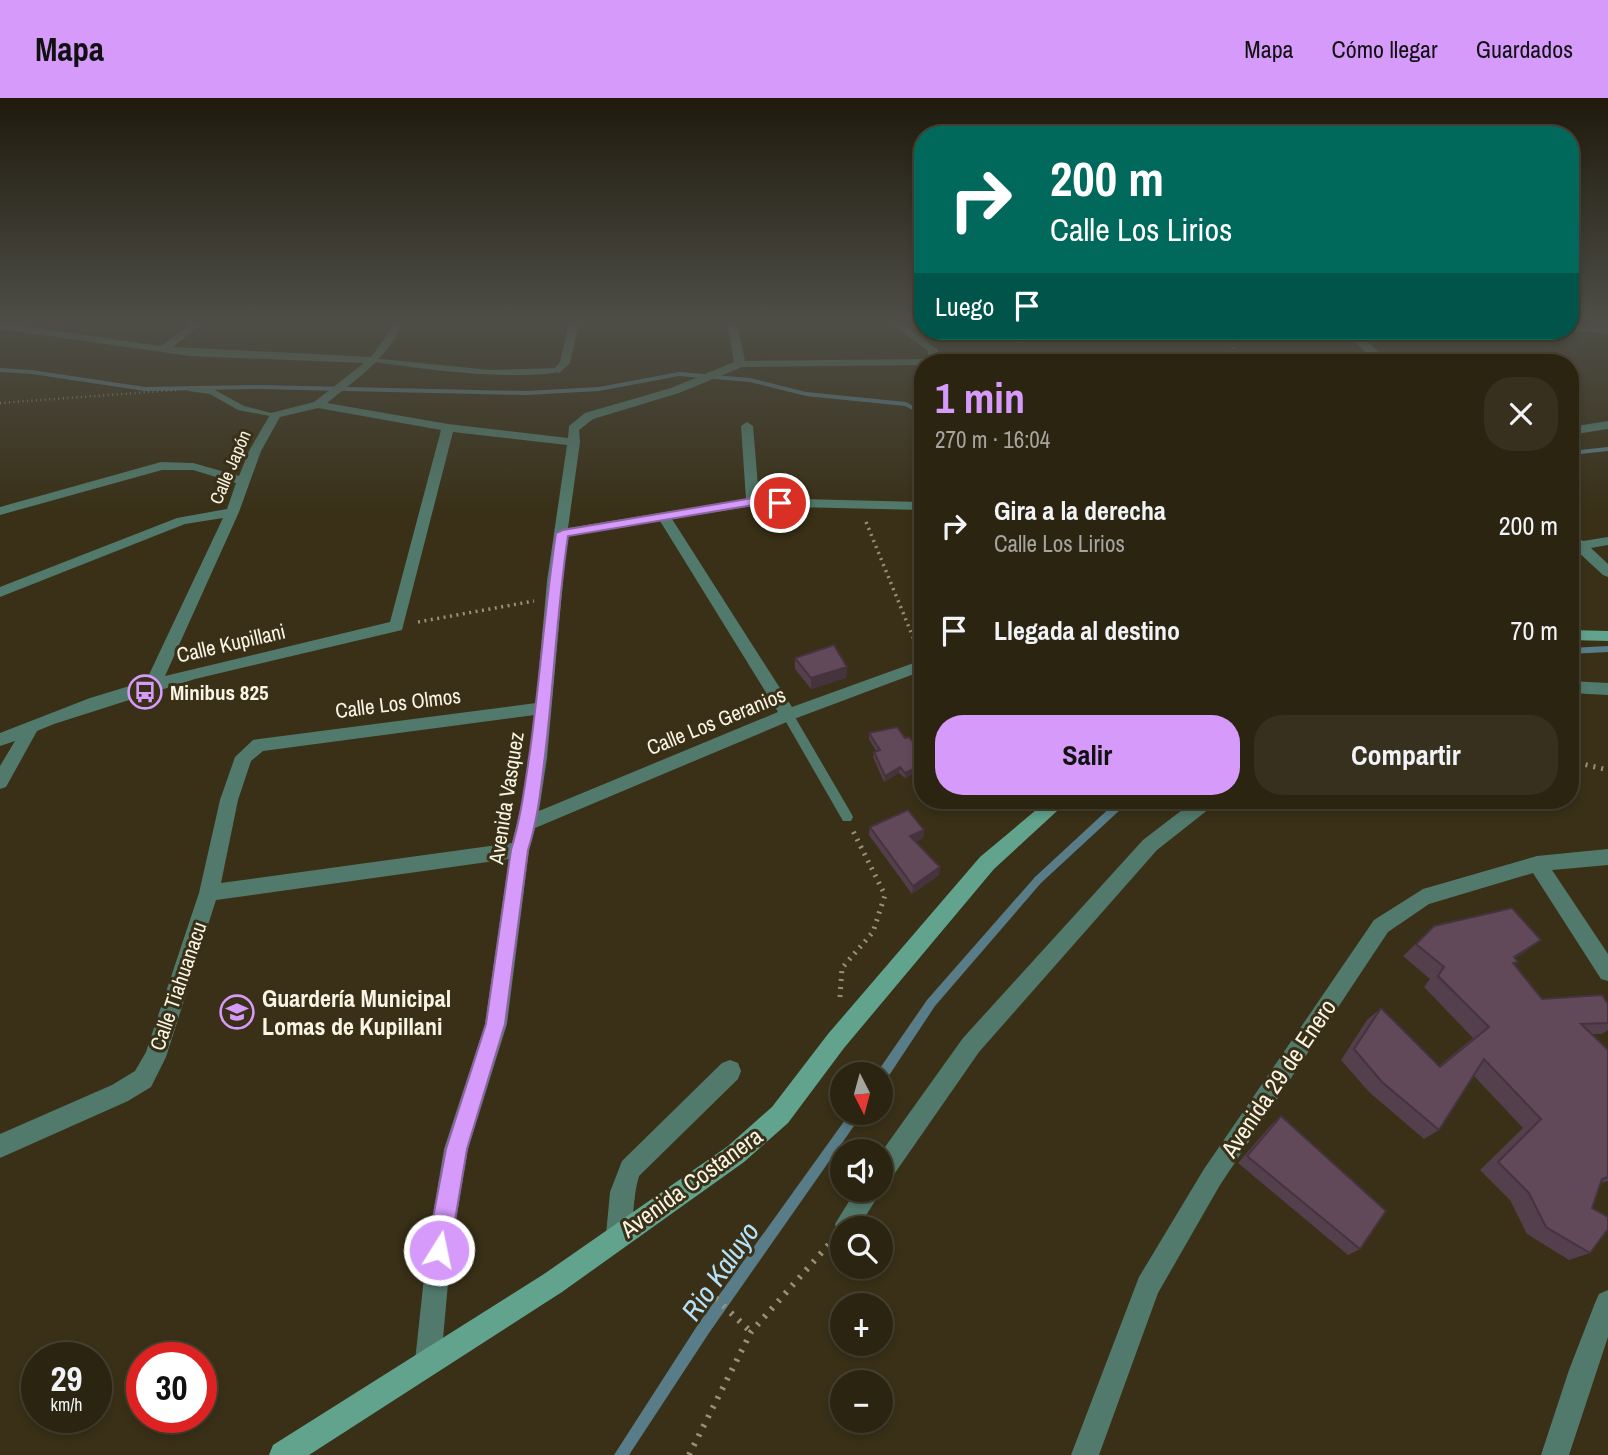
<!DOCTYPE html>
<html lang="es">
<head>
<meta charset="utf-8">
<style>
  body { margin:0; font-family:"Archivo Narrow",sans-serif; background:#37301f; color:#f1f3f6; height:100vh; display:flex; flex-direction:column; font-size:26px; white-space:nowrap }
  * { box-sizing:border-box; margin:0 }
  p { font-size:23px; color:#a6a49f }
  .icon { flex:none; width:38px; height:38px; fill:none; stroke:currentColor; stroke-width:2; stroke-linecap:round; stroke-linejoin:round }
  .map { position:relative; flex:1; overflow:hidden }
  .panel { position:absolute; left:914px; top:256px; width:665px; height:455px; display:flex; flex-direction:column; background:#2b2411; border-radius:28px; box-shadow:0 4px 10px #0003,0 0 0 2px #474131 }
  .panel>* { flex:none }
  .guide { position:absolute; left:914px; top:28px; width:665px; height:214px; border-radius:28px; box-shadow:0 4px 10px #0003,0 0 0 2px #474131; background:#00695c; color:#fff; overflow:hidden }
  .needle { width:46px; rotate:174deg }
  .fabs { position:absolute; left:830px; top:964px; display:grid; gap:14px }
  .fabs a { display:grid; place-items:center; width:63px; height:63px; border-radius:50%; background:#2b2411; box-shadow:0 4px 10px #0003,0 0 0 2px #474131; font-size:35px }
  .speed { position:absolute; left:21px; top:1244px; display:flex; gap:14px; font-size:35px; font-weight:700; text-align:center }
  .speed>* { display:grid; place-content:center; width:91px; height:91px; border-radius:50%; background:#2b2411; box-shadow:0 4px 10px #0003,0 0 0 2px #474131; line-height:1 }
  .speed small { font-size:18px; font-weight:400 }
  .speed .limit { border:10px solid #d22; background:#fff; color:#111 }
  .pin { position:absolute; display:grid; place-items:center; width:60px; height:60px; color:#fff; margin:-30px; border:4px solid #fff; border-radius:50%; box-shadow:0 2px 7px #0007 }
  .me { position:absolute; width:77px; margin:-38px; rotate:10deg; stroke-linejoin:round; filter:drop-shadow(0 0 5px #0008) }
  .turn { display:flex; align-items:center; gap:24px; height:147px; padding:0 21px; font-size:32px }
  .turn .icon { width:91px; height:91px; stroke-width:2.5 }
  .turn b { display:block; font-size:49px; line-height:60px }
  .then { display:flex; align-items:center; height:66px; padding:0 21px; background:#0003; gap:14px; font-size:26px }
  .round { display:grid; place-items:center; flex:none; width:74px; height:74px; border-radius:28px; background:#37301f }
  .headline { display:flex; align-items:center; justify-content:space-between; height:119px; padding:0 21px }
  h1 { font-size:42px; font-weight:700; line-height:52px; color:#d69bfa }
  .primary-button { display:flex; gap:14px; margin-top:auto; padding:14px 21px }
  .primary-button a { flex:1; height:80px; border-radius:28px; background:#d69bfa; color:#111; font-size:28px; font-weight:700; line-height:80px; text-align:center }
  .primary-button a+a { background:#37301f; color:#f1f3f6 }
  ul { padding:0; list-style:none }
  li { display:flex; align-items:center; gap:21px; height:105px; padding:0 21px }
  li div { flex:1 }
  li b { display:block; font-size:26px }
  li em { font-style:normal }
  header { display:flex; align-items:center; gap:42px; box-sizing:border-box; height:98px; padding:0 35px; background:#d69bfa; color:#111 }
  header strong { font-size:33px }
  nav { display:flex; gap:38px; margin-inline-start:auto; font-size:24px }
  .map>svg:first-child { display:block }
</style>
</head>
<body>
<header>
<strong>Mapa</strong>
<nav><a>Mapa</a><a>Cómo llegar</a><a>Guardados</a></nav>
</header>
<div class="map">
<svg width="1608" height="1357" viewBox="0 0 1608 1357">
  <rect width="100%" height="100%" fill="#393017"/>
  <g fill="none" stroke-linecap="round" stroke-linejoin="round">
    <path fill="#587d88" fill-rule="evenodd" d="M 0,270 L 32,272 L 145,289 L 259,287 L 526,293 L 599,289 L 679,274 L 750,280 L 806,294 L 906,304 L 922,313 L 922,317 L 905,308 L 806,298 L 750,284 L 679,278 L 599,293 L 526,297 L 259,291 L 145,293 L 32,276 L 0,274 Z
      M 1608,349 L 1608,353 L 1570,357 L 1570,353 Z
      M 1608,548 L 1608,554 L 1570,556 L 1570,550 Z
      M 1121,702 L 1132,702 L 1131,705 L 1121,711 L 1041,785 L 935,908 L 884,985 L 880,986 L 880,976 L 876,976 L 927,902 L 1035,779 L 1115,705 Z
      M 850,1015 L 863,1015 L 709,1235 L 629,1357 L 614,1357 L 699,1225 Z"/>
    <path stroke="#97907b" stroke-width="2.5" stroke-dasharray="1 3.5" stroke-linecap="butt" d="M 1227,233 L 1239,264
      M 0,305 L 176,292"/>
    <path stroke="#97907b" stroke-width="3.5" stroke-dasharray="2 4.5" stroke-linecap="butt" d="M 866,424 L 917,549
      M 418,524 L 534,503"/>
    <path stroke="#97907b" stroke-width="5" stroke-dasharray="2 6" stroke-linecap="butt" d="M 1570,663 L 1608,672
      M 840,899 L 842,870 L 873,834 L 885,797 L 853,733"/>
    <path stroke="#97907b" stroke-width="6" stroke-dasharray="2.5 8" stroke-linecap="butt" d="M 708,1193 L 751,1234
      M 689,1357 L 751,1234 L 831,1144"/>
    <path fill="#527a6c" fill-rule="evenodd" d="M 371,260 L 490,272 L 559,270 L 563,272 C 553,277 537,276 526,277 C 475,278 424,271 374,264 L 370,262 Z
      M 188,289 L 215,292 L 244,308 L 279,317 L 275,319 L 238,312 L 210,296 L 188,293 Z
      M 788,613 L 792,614 L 851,715 L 853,719 L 851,723 L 843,723 L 782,617 Z"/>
    <path fill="#527a6c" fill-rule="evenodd" d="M 193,224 L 204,224 L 173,249 L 371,259 L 386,239 L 393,224 L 403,224 C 388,260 357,281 327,305 L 448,326 L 568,340 L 569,328 L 585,315 L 671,290 L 734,264 L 727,224 L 737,224 L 745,263 L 922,261 L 928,258 L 928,253 L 889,224 L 901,224 L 938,252 L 937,261 L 922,264 L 922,267 L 742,269 L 679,295 L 593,321 L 579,332 L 580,344 L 568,430 L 746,401 L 741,328 L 747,324 L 753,328 L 759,400 L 922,404 L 922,412 L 753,408 L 672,421 L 792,609 L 922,562 L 922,573 L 794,621 L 535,730 L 529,752 L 507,926 L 468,1051 L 451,1152 L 441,1263 L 437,1272 L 428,1276 L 419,1272 L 415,1263 L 427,1152 L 444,1051 L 485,926 L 509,761 L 216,802 L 166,959 L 151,989 L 128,1003 L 0,1060 L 0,1036 L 112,987 L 135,973 L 146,954 L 199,795 L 220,702 L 235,659 L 253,642 L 259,641 L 536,605 L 547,483 L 567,347 L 453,334 L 402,532 L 195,581 L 54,626 L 37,633 L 6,689 L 0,691 L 0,668 L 15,643 L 0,648 L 0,635 L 90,600 L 146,583 L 223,420 L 185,426 L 0,499 L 0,489 L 177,420 L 227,411 L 236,385 L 193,372 L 162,372 L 0,417 L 0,409 L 161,364 L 193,365 L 239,378 L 249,353 L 271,315 L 314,304 L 364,265 L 190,258 L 0,231 L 0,225 L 161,248 ZM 318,310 L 441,332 L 390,524 L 165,578 L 239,414 L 261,353 L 280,319 ZM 660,423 L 778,614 L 539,713 L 547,660 L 567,438 ZM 535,617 L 525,691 L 512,745 L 221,785 L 238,702 L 251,663 L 263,653 Z
      M 569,224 L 579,224 L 570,265 L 559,275 L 553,272 L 560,264 Z
      M 1570,227 L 1608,229 L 1608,235 L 1570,233 Z
      M 1016,233 L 1026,233 L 1023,245 L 1014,243 Z
      M 1344,233 L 1355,233 L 1377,252 L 1386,264 L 1375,264 Z
      M 1608,323 L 1608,331 L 1570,337 L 1570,329 Z
      M 1570,435 L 1583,443 L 1608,439 L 1608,447 L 1591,450 L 1608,466 L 1608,479 L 1603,477 L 1577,453 L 1570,454 Z
      M 1570,583 L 1608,585 L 1608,597 L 1570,595 Z
      M 1195,702 L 1217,702 L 1214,707 L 1157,752 L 979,954 L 888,1085 L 881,1089 L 882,1092 L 858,1130 L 842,1130 L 842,1136 L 838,1135 L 835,1126 L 856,1092 L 880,1092 L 880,1056 L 963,940 L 1143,742 Z
      M 1608,751 L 1608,767 L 1552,772 L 1608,856 L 1608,883 L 1601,881 L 1533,775 L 1429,806 L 1388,834 L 1220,1087 L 1158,1195 L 1099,1357 L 1071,1357 L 1139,1179 L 1204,1071 L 1374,822 L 1423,791 L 1537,758 Z
      M 730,962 L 738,965 L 741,973 L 738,981 L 639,1078 C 632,1100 635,1125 627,1146 L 618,1149 L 609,1146 L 606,1137 L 610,1094 L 622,1063 L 722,965 Z
      M 1608,1192 L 1608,1239 L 1569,1357 L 1541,1357 L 1569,1272 L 1595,1205 L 1599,1196 Z"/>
    <path fill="#61a38d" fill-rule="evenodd" d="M 1570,532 L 1608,533 L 1608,543 L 1570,542 Z
      M 1048,702 L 1069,702 L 994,771 L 844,950 L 788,1025 L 744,1064 L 562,1194 L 309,1357 L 269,1357 L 273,1347 L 544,1176 L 728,1048 L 772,1009 L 828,936 L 980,759 Z"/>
  </g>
  <path fill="#543f4d" d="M 795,560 L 847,569 L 846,580 L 811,591 L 795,571 Z
    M 869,635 L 905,640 L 922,654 L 922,672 L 905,680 L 899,675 L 884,684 L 873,659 L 874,654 L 876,653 L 869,641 Z
    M 870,729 L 924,732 L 923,740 L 915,744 L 940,769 L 939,777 L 912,796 L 869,737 Z
    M 1434,828 L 1525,854 L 1515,860 L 1518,864 L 1514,866 L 1542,901 L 1608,906 L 1608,932 L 1602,936 L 1591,936 L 1608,952 L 1608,1083 L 1601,1085 L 1592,1110 L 1590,1155 L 1569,1162 L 1527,1136 L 1510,1102 L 1480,1072 L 1523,1030 L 1474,978 L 1439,1032 L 1424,1041 L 1369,994 L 1341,962 L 1367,922 L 1381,910 L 1439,968 L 1473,940 L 1424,889 L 1430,881 L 1403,858 Z
    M 1281,1018 L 1360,1151 L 1348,1157 L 1238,1065 L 1272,1026 Z"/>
  <path fill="#45333e" d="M 847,569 L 846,580 L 811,591 L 811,580 Z
    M 922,667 L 922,672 L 905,680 L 905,675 Z
    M 900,669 L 899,675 L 884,684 L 885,678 Z
    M 924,732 L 923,740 L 908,747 L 910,738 Z
    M 940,769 L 939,777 L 912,796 L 913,788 Z
    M 1541,842 L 1525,854 L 1499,871 L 1514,859 Z"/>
  <path fill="#624959" stroke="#45333e" stroke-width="2" d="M 834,547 L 847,569 L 811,580 L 795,560 Z
    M 897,629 L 905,640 L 909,639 L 922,654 L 922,667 L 905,675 L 900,669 L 885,678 L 874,654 L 880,652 L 869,635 Z
    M 908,712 L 924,732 L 910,738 L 940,769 L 913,788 L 870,729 Z
    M 1512,810 L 1541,842 L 1514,859 L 1518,864 L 1513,865 L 1542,901 L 1602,897 L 1608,906 L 1608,925 L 1581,926 L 1608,952 L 1608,1079 L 1602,1081 L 1592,1110 L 1608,1119 L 1608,1131 L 1590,1155 L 1546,1129 L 1529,1095 L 1498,1064 L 1541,1021 L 1484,961 L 1439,1032 L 1382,984 L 1354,951 L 1381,910 L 1440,969 L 1489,929 L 1438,878 L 1444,869 L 1416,846 L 1434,828 Z
    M 1281,1018 L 1386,1113 L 1360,1151 L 1247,1058 Z"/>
  <linearGradient id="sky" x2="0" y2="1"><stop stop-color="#1f1a0d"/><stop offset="0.54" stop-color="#4e4e47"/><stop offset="1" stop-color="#4e4e47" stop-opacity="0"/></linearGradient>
  <rect width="1608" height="414" fill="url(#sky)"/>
  <path fill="#d69bfa" stroke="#8b65a2" stroke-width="2" d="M 753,400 L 780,401 L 786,405 L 780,409 L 753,407 L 568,438 C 557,511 554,584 545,657 C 541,689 538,721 528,752 L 505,926 L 467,1051 L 450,1152 L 447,1160 L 439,1163 L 431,1160 L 427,1152 L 446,1051 L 486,926 L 511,752 C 521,720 525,686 530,653 C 540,580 545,508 556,435 L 563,432 Z"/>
  <defs>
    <symbol id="bus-ring" viewBox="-11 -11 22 22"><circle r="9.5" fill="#393017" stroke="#d69bfa" stroke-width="1.5"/><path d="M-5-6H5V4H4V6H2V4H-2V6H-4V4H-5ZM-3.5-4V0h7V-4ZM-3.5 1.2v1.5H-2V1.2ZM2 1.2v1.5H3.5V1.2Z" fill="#d69bfa"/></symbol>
    <symbol id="school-ring" viewBox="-11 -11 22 22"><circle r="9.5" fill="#393017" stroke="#d69bfa" stroke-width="1.5"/><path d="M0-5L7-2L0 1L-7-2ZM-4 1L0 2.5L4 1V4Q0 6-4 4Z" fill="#d69bfa"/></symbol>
  </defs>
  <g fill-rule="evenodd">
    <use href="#bus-ring" x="126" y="575" width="38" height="38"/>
    <use href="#school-ring" x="218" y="895" width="38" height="38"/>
  </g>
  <g text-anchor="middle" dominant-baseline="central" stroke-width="6" stroke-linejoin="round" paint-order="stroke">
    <g font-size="18" fill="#f9f4e4" stroke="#393017">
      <text transform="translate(230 369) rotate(-67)">Calle Japón</text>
    </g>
    <g font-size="21" fill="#f9f4e4" stroke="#393017">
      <text transform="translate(231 545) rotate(-13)">Calle Kupillani</text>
      <text transform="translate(398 605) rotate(-7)">Calle Los Olmos</text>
      <text transform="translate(716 623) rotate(-22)">Calle Los Geranios</text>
      <text transform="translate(506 700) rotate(-81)">Avenida Vasquez</text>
      <text transform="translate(178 888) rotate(-71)">Calle Tiahuanacu</text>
    </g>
    <g font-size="21" font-weight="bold" fill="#f9f4e4" stroke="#393017" text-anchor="start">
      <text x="170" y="594">Minibus 825</text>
    </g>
    <g font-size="24" font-weight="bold" fill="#f9f4e4" stroke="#393017" text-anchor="start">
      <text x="262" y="900">Guardería Municipal<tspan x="262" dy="28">Lomas de Kupillani</tspan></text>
    </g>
    <g font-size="24" fill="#f9f4e4" stroke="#393017">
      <text transform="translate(1278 980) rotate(-56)">Avenida 29 de Enero</text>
      <text transform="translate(691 1084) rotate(-36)">Avenida Costanera</text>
    </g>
    <g font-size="28" font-style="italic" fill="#b5e2f9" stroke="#393017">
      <text transform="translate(720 1173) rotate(-55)">Rio Kaluyo</text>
    </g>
  </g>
</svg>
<div class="fabs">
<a><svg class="needle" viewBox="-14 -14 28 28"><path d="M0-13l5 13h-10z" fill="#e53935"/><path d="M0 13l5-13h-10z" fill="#a6a49f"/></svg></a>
<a><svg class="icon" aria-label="sound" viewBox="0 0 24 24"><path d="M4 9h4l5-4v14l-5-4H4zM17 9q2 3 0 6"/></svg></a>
<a><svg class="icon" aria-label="search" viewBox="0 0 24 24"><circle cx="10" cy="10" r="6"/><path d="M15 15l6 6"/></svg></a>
<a>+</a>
<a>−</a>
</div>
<div class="speed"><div>29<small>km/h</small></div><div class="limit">30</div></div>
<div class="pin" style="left:780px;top:405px;background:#d93025"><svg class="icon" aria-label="arrive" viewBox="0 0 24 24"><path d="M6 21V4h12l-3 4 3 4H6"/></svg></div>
<svg class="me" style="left:439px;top:1152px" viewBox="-20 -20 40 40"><circle r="17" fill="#d69bfa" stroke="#fff" stroke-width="3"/><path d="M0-11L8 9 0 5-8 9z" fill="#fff"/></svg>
<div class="guide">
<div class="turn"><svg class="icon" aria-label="right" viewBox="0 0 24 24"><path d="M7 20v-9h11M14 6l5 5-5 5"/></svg><div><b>200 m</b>Calle Los Lirios</div></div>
<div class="then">Luego<svg class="icon" aria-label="arrive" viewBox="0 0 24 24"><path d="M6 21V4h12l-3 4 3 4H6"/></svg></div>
</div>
<section class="panel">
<div class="headline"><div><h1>1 min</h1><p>270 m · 16:04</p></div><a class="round"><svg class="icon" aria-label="close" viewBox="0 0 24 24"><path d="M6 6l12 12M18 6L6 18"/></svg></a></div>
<ul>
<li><svg class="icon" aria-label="right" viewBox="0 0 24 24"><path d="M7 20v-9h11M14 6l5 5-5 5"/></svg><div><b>Gira a la derecha</b><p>Calle Los Lirios</p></div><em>200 m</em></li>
<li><svg class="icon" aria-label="arrive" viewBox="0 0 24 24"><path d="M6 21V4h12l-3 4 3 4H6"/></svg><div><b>Llegada al destino</b></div><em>70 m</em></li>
</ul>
<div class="primary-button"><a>Salir</a><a>Compartir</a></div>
</section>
</div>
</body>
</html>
